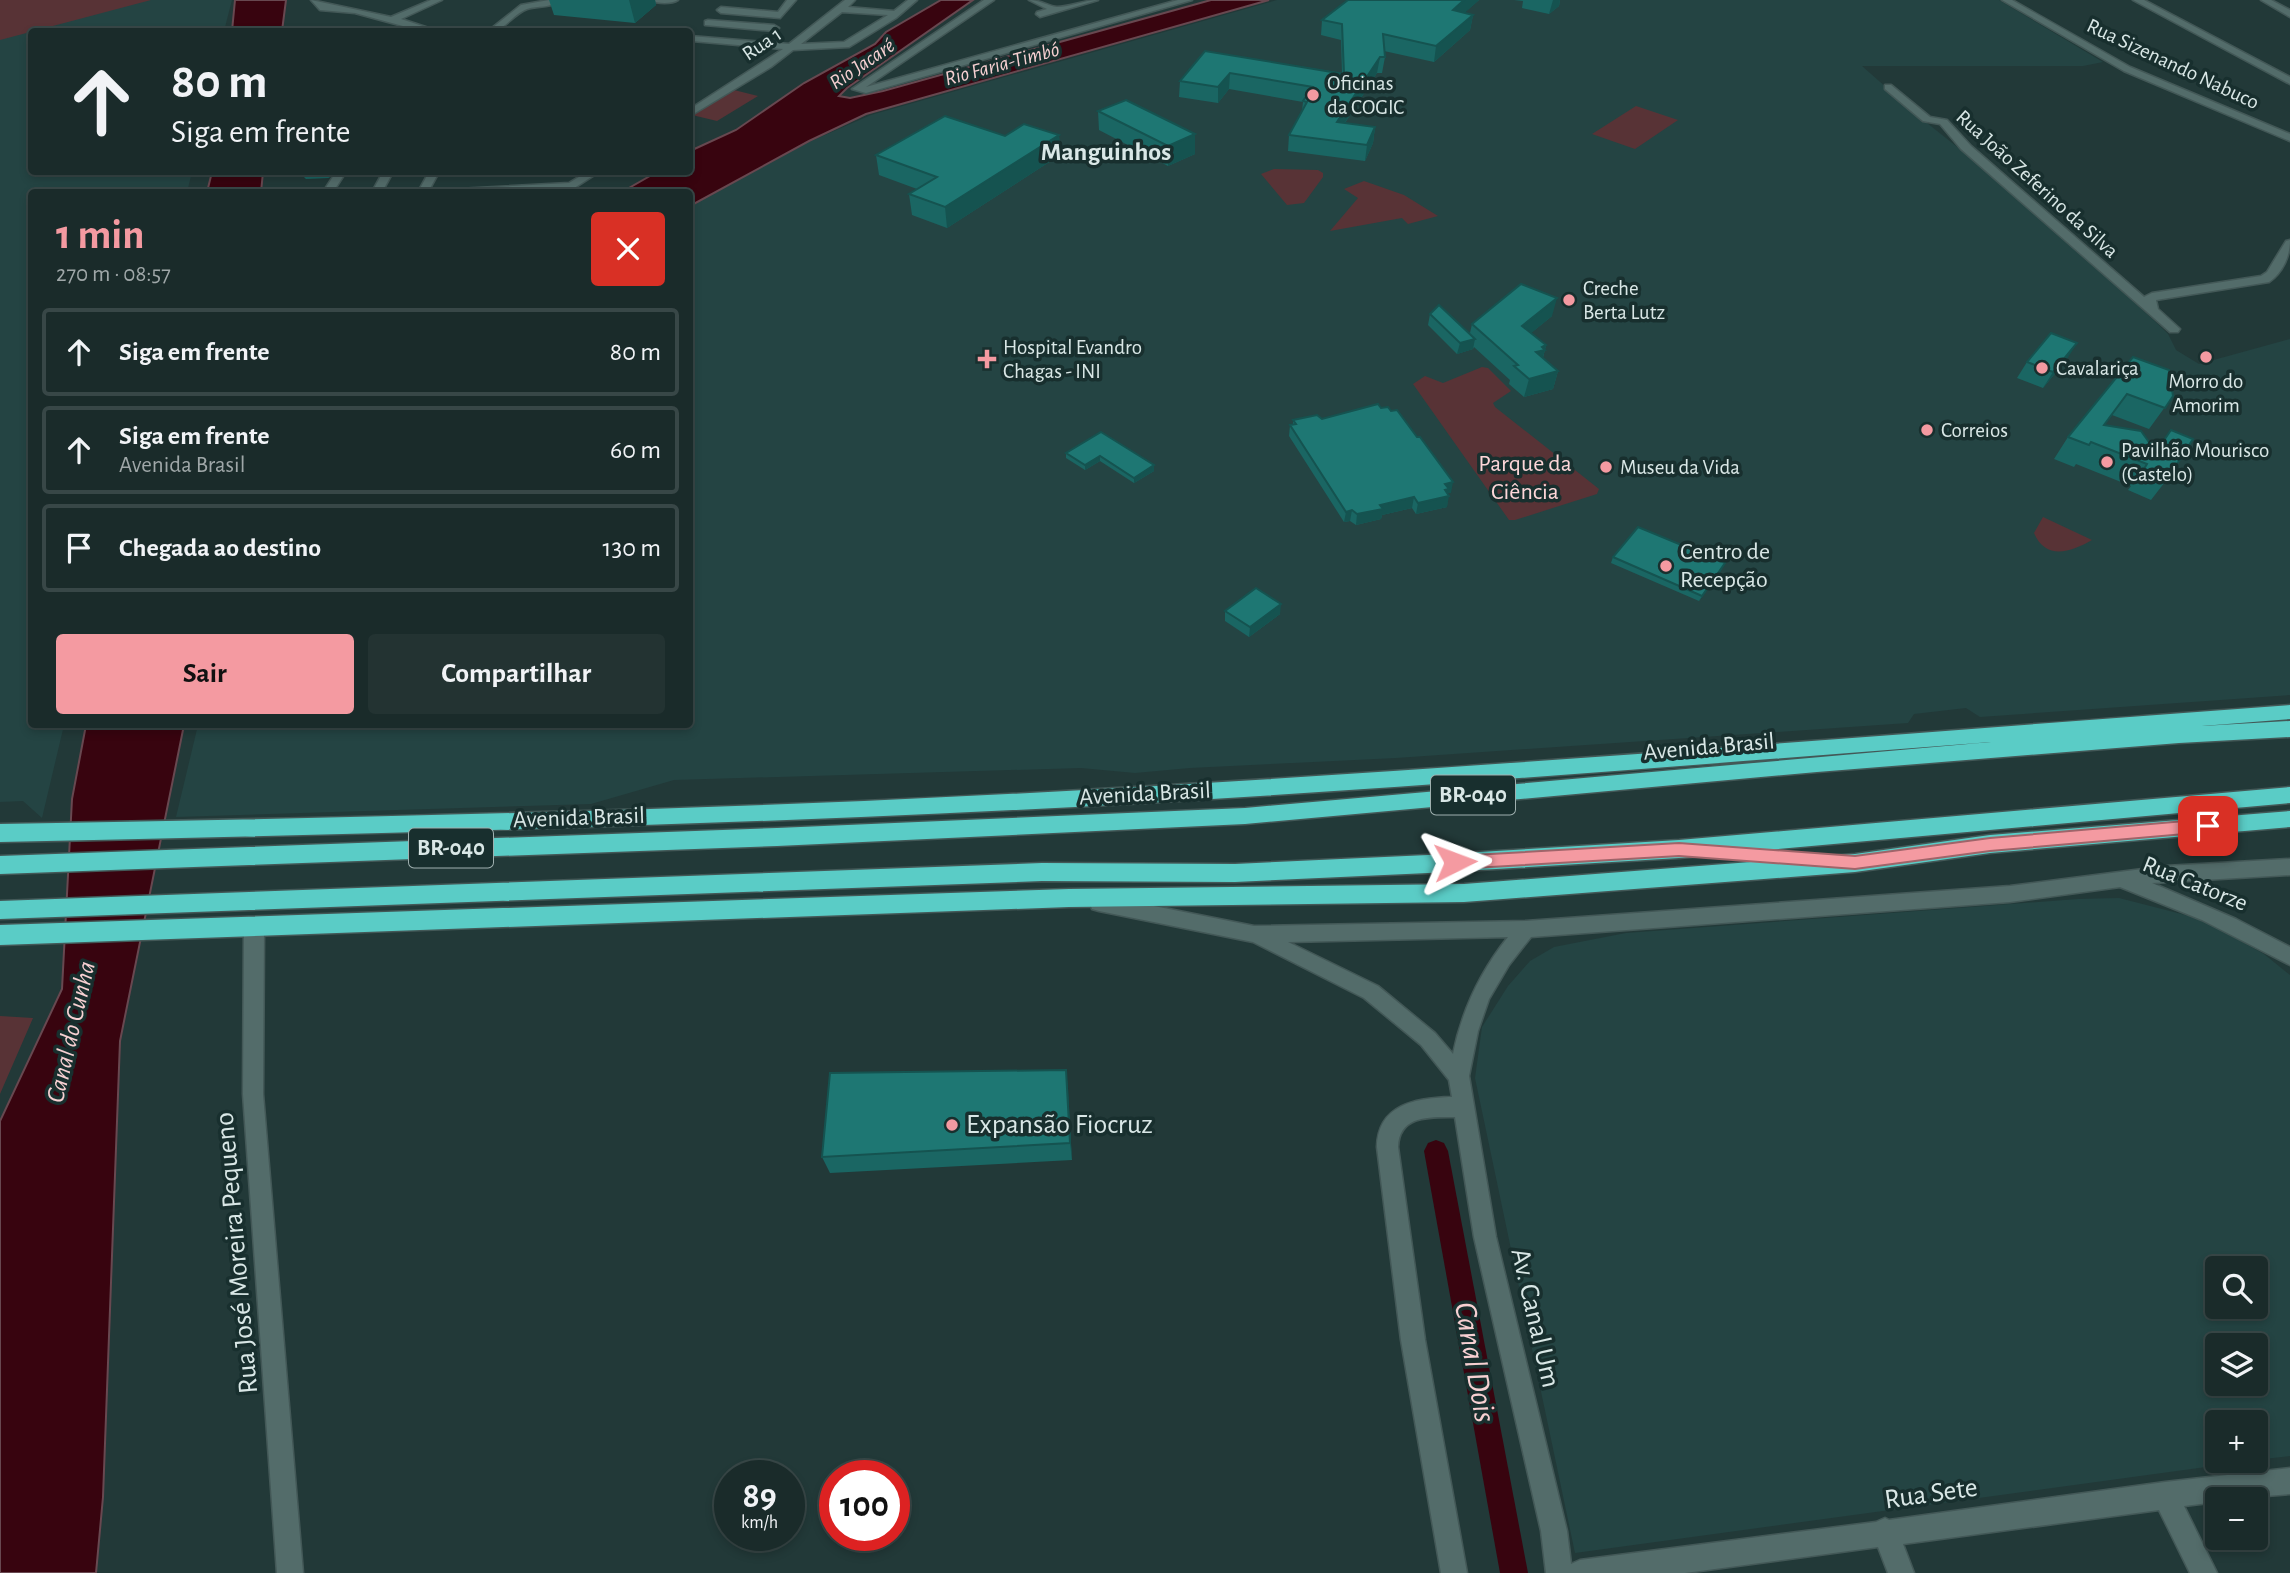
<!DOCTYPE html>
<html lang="pt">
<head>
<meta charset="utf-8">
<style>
  body { margin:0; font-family:"Alegreya Sans",sans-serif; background:#233332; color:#f1f3f6; height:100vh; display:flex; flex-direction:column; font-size:26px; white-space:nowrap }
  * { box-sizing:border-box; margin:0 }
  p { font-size:23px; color:#9fa7a8 }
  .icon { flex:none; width:38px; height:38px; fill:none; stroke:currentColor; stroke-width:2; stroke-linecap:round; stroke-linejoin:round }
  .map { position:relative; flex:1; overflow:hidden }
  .panel { position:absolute; left:28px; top:189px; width:665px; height:539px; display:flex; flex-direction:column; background:#1a2b2a; border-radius:7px; box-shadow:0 4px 10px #0003,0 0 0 2px #384747 }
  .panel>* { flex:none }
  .top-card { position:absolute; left:28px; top:28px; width:665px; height:147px; border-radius:7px; box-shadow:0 4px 10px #0003,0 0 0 2px #384747; background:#1a2b2a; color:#f1f3f6; overflow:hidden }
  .controls { position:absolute; left:2205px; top:1256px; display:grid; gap:14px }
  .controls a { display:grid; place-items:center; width:63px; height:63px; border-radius:7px; background:#1a2b2a; box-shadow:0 4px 10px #0003,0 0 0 2px #384747; font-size:35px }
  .speed { position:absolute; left:714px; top:1460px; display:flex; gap:14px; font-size:35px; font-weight:700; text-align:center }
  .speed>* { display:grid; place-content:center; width:91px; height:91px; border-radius:50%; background:#1a2b2a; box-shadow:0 4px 10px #0003,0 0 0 2px #384747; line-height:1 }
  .speed small { font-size:18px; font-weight:400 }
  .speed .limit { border:10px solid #d22; background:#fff; color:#111 }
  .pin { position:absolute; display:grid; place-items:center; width:60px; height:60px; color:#fff; margin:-30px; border-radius:14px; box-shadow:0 4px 10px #0006 }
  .me { position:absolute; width:77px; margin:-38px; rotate:87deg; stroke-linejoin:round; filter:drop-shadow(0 0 5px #0008) }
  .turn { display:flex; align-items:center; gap:24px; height:147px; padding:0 28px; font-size:32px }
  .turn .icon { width:91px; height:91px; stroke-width:2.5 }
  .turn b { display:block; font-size:49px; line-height:60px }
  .round { display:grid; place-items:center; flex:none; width:74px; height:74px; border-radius:7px; background:#233332 }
  .summary { display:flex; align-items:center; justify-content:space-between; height:119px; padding:0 28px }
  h1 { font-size:42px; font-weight:700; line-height:52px; color:#f49aa1 }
  .cta { display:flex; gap:14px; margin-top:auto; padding:14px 28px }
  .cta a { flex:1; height:80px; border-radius:7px; background:#f49aa1; color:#111; font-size:28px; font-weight:700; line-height:80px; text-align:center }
  .cta a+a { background:#233332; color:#f1f3f6 }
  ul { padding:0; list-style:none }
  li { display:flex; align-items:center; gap:21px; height:88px; margin:0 14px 10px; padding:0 14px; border:4px solid #384747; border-radius:7px }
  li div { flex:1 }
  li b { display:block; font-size:26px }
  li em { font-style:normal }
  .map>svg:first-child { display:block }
</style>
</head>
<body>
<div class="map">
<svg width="2290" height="1573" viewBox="0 0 2290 1573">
  <rect width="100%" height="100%" fill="#223938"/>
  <path fill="#244443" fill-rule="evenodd" d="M 0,0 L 232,0 L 224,31 L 32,32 L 32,172 L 192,172 L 187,192 L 32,192 L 32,724 L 64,725 L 42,818 L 23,801 L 0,802 Z
    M 1277,0 L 1999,0 L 2103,62 L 2083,66 L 1862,66 L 1922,119 L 2020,197 L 2160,326 L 2168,334 L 2176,350 L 2199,364 L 2290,339 L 2290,695 L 1980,717 L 1966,708 L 1914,714 L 1908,723 L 1396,758 L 1190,768 L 1135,773 L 1081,768 L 674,780 L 591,804 L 176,817 L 198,725 L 690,724 L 690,206 L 809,142 L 871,115 Z
    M 2119,898 L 2201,919 L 2264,954 L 2290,975 L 2290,1456 L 2256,1460 L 2256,1423 L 2217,1423 L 2217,1461 L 2250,1461 L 1575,1553 L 1475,1078 L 1482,1027 L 1508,986 L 1530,961 L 1554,947 L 1626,933 L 2078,899 ZM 2217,1269 L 2256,1269 L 2256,1307 L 2217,1307 ZM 2217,1346 L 2256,1346 L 2256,1384 L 2217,1384 Z"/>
  <path fill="#583336" d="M 0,0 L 151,0 L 0,40 Z
    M 734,90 L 758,96 L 717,121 L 692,115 Z
    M 1636,106 L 1678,120 L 1635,149 L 1592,134 Z
    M 1274,169 L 1318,170 L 1323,173 L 1323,177 L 1304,203 L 1287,205 L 1261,174 Z
    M 1364,181 L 1404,195 L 1438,216 L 1408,224 L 1402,218 L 1330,231 L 1358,198 L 1344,189 Z
    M 1482,367 L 1488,368 L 1511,391 L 1493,403 L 1495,407 L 1599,489 L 1597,494 L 1515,520 L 1509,520 L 1413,384 L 1425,376 L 1443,383 Z
    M 2043,517 L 2092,540 C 2071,552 2046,561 2034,533 Z
    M 0,1016 L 33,1018 L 0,1094 Z"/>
  <path fill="#38040f" stroke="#684850" stroke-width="2" d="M 235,0 L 286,0 L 282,31 L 232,31 Z
    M 941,0 L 973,0 L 847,88 L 839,96 L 850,98 L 883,91 L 1211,0 L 1269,0 L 866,114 L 809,141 L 690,206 L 690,192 L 622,192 L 657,172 L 690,172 L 690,151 L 736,130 L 804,83 L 875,44 L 886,32 Z
    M 212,172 L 263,172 L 261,192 L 207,192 Z
    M 86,725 L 184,725 L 120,1041 L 103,1497 L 96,1573 L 0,1573 L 0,1121 L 62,989 L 72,799 Z"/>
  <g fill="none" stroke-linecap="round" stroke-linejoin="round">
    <path fill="#38040f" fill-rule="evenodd" d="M 1436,1140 L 1444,1143 L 1448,1151 L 1528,1573 L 1500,1573 L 1424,1151 L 1428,1143 Z"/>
    <defs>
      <path id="minor" d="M 311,0 L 391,17 L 431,0 L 442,0 L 401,19 L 441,32 L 425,32 L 355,13 L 320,10 Z
        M 549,0 L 560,0 C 549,9 539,5 527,9 C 511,15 505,32 487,32 L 521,5 Z
        M 651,0 L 678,0 C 672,4 657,4 651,0 Z
        M 787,0 L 796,0 L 780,18 L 721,13 L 717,10 L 721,7 L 778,12 Z
        M 845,0 L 855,0 L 848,7 L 894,11 L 908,0 L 917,0 L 896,18 L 849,47 L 793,50 L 771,67 L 690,116 L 690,109 L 783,49 L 692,41 L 690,36 L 789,44 ZM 842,12 L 888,15 L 844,42 L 801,44 Z
        M 984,0 L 994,0 L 866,87 L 1178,0 L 1192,0 L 866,93 L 852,89 Z
        M 1029,0 C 1040,0 1048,6 1057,7 C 1070,7 1085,0 1098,0 L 1040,17 L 1036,14 L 1037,12 L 1047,9 Z
        M 2002,0 L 2012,0 L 2130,67 L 2290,134 L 2290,141 L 2124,71 Z
        M 2133,0 L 2144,0 L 2290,77 L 2290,84 Z
        M 2261,0 L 2271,0 L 2290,10 L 2290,17 Z
        M 708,20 L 774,25 L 779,28 L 774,31 L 705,25 L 705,21 Z
        M 1885,85 L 1891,85 L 1930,117 L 1947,120 L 1971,146 L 2144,297 L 2152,293 L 2261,276 L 2267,272 L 2286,241 L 2290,240 C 2290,256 2283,272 2269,282 L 2156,300 L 2158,309 L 2180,329 L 2178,332 L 2170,332 L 1961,149 L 1940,124 L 1923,121 L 1885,89 Z
        M 336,172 L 346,172 L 333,192 L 323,192 Z
        M 383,172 L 393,172 L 382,192 L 372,192 Z
        M 429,172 L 439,172 L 428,192 L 418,192 Z
        M 587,172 L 599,172 L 568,192 L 556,192 L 557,190 L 454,192 L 459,189 L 569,183 Z
        M 2290,859 L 2290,875 L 2152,883 L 2236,919 L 2290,947 L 2290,965 L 2202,920 L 2120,887 L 2010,902 L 1531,937 L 1509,965 L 1489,999 L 1478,1031 L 1469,1076 L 1496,1237 L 1567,1531 L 1571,1564 L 1580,1560 L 1876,1522 L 1885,1518 L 1889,1520 L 2165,1482 L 2290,1468 L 2290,1494 L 2217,1500 L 2217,1502 L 2184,1506 L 2217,1573 L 2190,1573 L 2159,1510 L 1903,1544 L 1914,1573 L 1888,1573 L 1878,1547 L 1685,1573 L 1546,1573 L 1541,1531 L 1474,1237 L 1455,1117 C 1430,1117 1399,1115 1398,1147 L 1425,1340 L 1467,1573 L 1441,1573 L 1401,1340 L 1377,1147 C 1378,1104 1416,1098 1452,1097 L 1449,1080 L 1421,1045 L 1364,998 L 1253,942 L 1099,911 L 1092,909 L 1090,903 L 1092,897 L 1099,895 L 1254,926 L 1526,921 L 2010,886 L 2166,866 ZM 1508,937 C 1480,972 1462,1010 1453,1054 L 1435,1033 L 1378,986 L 1288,942 Z
        M 254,919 L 261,921 L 264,927 L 263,1094 L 303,1573 L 277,1573 L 243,1094 L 244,927 L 247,921 Z"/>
      <path id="highway" d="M 2290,705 L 2290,719 L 2202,726 L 2290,721 L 2290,737 L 2179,743 L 1817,772 L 1245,824 L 777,846 L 0,874 L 0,856 L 777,828 L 1245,808 L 1991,742 C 1614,771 1238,802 861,817 C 574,829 287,836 0,842 L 0,824 C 288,819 576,813 864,801 C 1340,780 1815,740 2290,705 Z
        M 2290,787 L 2290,803 L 1679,858 L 1428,873 L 1235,882 L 1042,881 L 0,919 L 0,901 L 1042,863 L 1235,864 L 1428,855 L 1679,840 Z
        M 2290,811 L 2290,827 L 1990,853 L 1855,872 L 1464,902 L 1069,907 L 0,945 L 0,925 L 1069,889 L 1464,884 L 1855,854 L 1990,835 Z"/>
    </defs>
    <use href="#minor" stroke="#435857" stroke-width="3"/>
    <use href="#highway" stroke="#435857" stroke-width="3"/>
    <use href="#minor" fill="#536c6a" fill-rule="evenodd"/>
    <use href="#highway" fill="#5accc6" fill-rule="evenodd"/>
  </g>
  <path fill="#1a6663" d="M 549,0 L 655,0 L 656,5 L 635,23 L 554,15 Z
    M 1348,0 L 1479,0 L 1464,13 L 1473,15 L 1470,30 L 1434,62 L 1384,51 L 1385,57 L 1382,73 L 1377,73 L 1345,123 L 1375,127 L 1373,143 L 1365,161 L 1288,151 L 1289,135 L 1302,111 L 1303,102 L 1229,89 L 1218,103 L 1179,97 L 1180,81 L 1205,51 L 1342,73 L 1341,40 L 1321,35 L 1322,20 Z
    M 1514,0 L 1560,0 L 1559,6 L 1549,14 L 1522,8 L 1523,1 Z
    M 1098,111 L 1195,134 L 1195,154 L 1168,166 L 1099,130 Z
    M 1059,135 L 1060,155 L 947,228 L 912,215 L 909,194 L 917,189 L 879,175 L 876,155 L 1005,136 Z
    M 299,172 L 334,172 L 329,178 L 306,179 Z
    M 1430,314 L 1470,333 L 1472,324 L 1552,316 L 1531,333 L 1546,345 L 1543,358 L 1558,371 L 1553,389 L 1524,397 L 1509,384 L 1510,380 L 1474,347 L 1473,349 L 1457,354 L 1428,325 Z
    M 2133,357 L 2173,396 L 2149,429 L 2112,415 L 2104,425 L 2155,451 L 2171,430 L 2168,478 L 2151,500 L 2128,490 L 2131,486 L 2076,464 L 2074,467 L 2054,459 L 2068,437 Z
    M 2067,359 L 2043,388 L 2017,378 L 2027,362 Z
    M 1322,419 L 1451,493 L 1448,493 L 1447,507 L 1416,514 L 1412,508 L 1382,515 L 1381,519 L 1356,525 L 1350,521 L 1344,522 L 1289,436 L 1290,425 L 1293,425 L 1293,420 Z
    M 1101,432 L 1154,465 L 1154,471 L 1134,483 L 1100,461 L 1085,470 L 1066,458 L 1066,453 Z
    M 1613,557 L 1722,569 L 1699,601 L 1611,563 Z
    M 1225,611 L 1280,614 L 1249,637 L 1225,621 Z
    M 1066,1070 L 1072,1160 L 830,1173 L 822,1157 Z"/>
  <path fill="#155350" d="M 629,0 L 655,0 L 656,5 L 635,23 Z
    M 1464,0 L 1479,0 L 1450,26 L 1453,10 Z
    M 1553,0 L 1560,0 L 1559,6 L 1549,14 Z
    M 1473,15 L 1470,30 L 1434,62 L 1436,46 Z
    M 1380,57 L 1377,73 L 1335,138 L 1337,122 Z
    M 1230,73 L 1229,89 L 1218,103 L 1218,87 Z
    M 1375,127 L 1373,143 L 1365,161 L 1367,145 Z
    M 1195,134 L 1195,154 L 1168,166 L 1168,146 Z
    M 1059,135 L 1060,155 L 947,228 L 945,207 Z
    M 326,172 L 334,172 L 329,178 Z
    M 1557,298 L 1552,316 L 1518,344 L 1522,326 Z
    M 1475,339 L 1473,349 L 1457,354 L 1460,343 Z
    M 2077,343 L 2067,359 L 2043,388 L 2053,372 Z
    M 1546,345 L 1545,350 L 1540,367 L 1536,352 L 1542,347 Z
    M 1558,371 L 1553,389 L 1524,397 L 1529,379 Z
    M 1100,456 L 1100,461 L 1085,470 L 1085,465 Z
    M 1154,465 L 1154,471 L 1134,483 L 1134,478 Z
    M 1453,482 L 1451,493 L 1448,493 L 1448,497 L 1449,496 L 1447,507 L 1416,514 L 1418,503 L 1445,484 Z
    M 1414,497 L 1412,508 L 1382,515 L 1381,519 L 1356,525 L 1357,514 L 1380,505 Z
    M 1352,510 L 1350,521 L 1344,522 L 1346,512 Z
    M 1725,563 L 1722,569 L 1699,601 L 1702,596 Z
    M 1281,604 L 1280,614 L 1249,637 L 1250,627 Z
    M 1066,1070 L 1068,1088 L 1072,1160 L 1070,1143 Z"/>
  <path fill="#1e7773" stroke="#155350" stroke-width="2" d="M 1348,0 L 1464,0 L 1453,10 L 1473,15 L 1436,46 L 1383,34 L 1385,57 L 1380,57 L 1337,122 L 1375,127 L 1367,145 L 1289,135 L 1307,102 L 1303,101 L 1313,87 L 1230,73 L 1218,87 L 1180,81 L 1205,51 L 1344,74 L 1342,24 L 1322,20 Z
    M 1126,100 L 1195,134 L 1168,146 L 1098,111 Z
    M 945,116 L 1005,136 L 1024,124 L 1059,135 L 945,207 L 909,194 L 937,177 L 876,155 Z
    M 1521,284 L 1557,298 L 1522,326 L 1546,345 L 1542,347 L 1545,350 L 1536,352 L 1558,371 L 1529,379 L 1514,366 L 1518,365 L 1472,324 Z
    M 1439,305 L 1475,339 L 1460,343 L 1430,314 Z
    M 2051,333 L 2077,343 L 2053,372 L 2027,362 Z
    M 2133,357 L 2169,370 L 2173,396 L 2165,408 L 2127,394 L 2104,425 L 2141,431 L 2156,452 L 2171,430 L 2193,439 L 2168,478 L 2144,469 L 2147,464 L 2091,442 L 2089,445 L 2068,437 Z
    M 1378,404 L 1381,408 L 1388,407 L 1391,411 L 1397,410 L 1417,437 L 1420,437 L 1453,482 L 1445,484 L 1449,489 L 1445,490 L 1449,496 L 1418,503 L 1414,497 L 1380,505 L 1383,509 L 1357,514 L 1352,510 L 1346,512 L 1290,425 L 1296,424 L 1293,420 L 1317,415 L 1322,419 Z
    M 1101,432 L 1154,465 L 1134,478 L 1100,456 L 1085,465 L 1066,453 Z
    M 1638,527 L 1725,563 L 1702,596 L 1613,557 Z
    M 1256,588 L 1281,604 L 1250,627 L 1225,611 Z
    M 1066,1070 L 1070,1143 L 822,1157 L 830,1073 Z"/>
  <path fill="#f49aa1" stroke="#9f6469" stroke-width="2" d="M 2208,819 L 2214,821 L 2216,826 L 2214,830 L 2208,832 L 1990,851 L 1855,869 L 1679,856 L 1455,869 L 1450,867 L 1447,862 L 1450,858 L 1455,856 L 1679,843 L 1855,856 L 1990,838 Z"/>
  <g fill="#f49aa1" stroke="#182f2e" stroke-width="2.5">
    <circle cx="1313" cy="95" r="7"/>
    <circle cx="1569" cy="300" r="7"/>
    <circle cx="2206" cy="357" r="7"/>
    <path d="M983.5 348.5h7v7h7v7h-7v7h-7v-7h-7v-7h7z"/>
    <circle cx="2042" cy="368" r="7"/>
    <circle cx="1927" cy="430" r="7"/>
    <circle cx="2107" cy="462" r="7"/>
    <circle cx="1606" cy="467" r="7"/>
    <circle cx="1666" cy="566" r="7"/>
    <circle cx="952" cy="1125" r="7"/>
  </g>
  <g text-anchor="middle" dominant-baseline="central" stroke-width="7" stroke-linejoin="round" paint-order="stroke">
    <g font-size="21" fill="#d9e7e6" stroke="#182f2e">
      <text transform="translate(762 44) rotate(-34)">Rua 1</text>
      <text transform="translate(2173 64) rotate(25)">Rua Sizenando Nabuco</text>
      <text transform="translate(2037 184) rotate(42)">Rua João Zeferino da Silva</text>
    </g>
    <g font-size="21" font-style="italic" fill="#f7d0d2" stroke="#182f2e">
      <text transform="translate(862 64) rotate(-34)">Rio Jacaré</text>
      <text transform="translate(1002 64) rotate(-15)">Rio Faria-Timbó</text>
    </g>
    <g font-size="21" fill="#d9e7e6" stroke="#182f2e" text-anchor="start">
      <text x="1327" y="83">Oficinas<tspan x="1327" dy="24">da COGIC</tspan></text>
      <text x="1583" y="288">Creche<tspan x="1583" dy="24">Berta Lutz</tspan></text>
      <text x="1003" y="347">Hospital Evandro<tspan x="1003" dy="24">Chagas - INI</tspan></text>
      <text x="2056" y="368">Cavalariça</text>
      <text x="2206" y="381" text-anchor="middle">Morro do<tspan x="2206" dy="24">Amorim</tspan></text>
      <text x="1941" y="430">Correios</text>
      <text x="2121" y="450">Pavilhão Mourisco<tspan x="2121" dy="24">(Castelo)</tspan></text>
      <text x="1620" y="467">Museu da Vida</text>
    </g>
    <g fill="#182f2e" stroke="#9fb0af" stroke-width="2">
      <rect x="1431" y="775.5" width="84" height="39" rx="5"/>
      <rect x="409" y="828.5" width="84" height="39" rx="5"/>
    </g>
    <g font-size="23" font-weight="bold" fill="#d9e7e6">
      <text x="1473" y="795">BR-040</text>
      <text x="451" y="848">BR-040</text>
    </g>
    <g font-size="24" fill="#fed7d9" stroke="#182f2e">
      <text x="1525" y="464">Parque da<tspan x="1525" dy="28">Ciência</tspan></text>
    </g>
    <g font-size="24" fill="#d9e7e6" stroke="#182f2e" text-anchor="start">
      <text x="1680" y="552">Centro de<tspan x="1680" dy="28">Recepção</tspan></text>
    </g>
    <g font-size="24" fill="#d9e7e6" stroke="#182f2e">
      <text transform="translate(1709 747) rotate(-5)">Avenida Brasil</text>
      <text transform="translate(1145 794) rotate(-3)">Avenida Brasil</text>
      <text transform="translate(579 818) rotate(-2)">Avenida Brasil</text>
      <text transform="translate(2195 884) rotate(22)">Rua Catorze</text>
    </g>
    <g font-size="26" font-weight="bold" fill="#d9e7e6" stroke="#182f2e">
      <text x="1106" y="152">Manguinhos</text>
    </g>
    <g font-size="26" font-style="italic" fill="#f7d0d2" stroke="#182f2e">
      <text transform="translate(71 1032) rotate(-77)">Canal do Cunha</text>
    </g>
    <g font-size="28" fill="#d9e7e6" stroke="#182f2e" text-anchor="start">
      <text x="966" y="1125">Expansão Fiocruz</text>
    </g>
    <g font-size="28" fill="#d9e7e6" stroke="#182f2e">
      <text transform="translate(237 1253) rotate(-95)">Rua José Moreira Pequeno</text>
      <text transform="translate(1535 1318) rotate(77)">Av. Canal Um</text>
      <text transform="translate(1931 1494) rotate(-8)">Rua Sete</text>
    </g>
    <g font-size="32" font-style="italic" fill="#f7d0d2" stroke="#182f2e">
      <text transform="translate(1475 1362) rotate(80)">Canal Dois</text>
    </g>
  </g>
</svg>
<div class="controls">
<a><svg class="icon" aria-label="search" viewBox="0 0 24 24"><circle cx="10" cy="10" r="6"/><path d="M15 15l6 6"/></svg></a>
<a><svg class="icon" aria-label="layers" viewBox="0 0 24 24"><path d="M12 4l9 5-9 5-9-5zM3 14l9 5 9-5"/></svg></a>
<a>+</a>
<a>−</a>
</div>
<div class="speed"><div>89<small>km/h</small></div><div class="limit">100</div></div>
<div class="pin" style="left:2208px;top:826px;background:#d93025"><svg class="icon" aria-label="arrive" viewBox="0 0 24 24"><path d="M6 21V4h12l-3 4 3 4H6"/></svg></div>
<svg class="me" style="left:1455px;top:862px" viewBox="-20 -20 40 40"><path d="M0-17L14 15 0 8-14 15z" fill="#f49aa1" stroke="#fff" stroke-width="4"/></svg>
<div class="top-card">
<div class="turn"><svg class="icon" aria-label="ahead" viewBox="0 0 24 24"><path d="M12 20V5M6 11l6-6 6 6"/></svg><div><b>80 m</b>Siga em frente</div></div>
</div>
<section class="panel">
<div class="summary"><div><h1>1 min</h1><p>270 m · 08:57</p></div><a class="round" style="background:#d93025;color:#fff"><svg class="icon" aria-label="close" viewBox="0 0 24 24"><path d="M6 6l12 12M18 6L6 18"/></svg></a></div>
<ul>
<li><svg class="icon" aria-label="ahead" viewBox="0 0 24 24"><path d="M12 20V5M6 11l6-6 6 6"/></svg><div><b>Siga em frente</b></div><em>80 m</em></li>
<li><svg class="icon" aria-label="ahead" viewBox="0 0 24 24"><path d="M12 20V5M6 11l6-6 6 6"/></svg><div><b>Siga em frente</b><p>Avenida Brasil</p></div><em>60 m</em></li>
<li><svg class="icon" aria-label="arrive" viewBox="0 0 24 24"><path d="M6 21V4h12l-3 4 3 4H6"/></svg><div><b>Chegada ao destino</b></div><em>130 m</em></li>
</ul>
<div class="cta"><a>Sair</a><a>Compartilhar</a></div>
</section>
</div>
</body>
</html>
